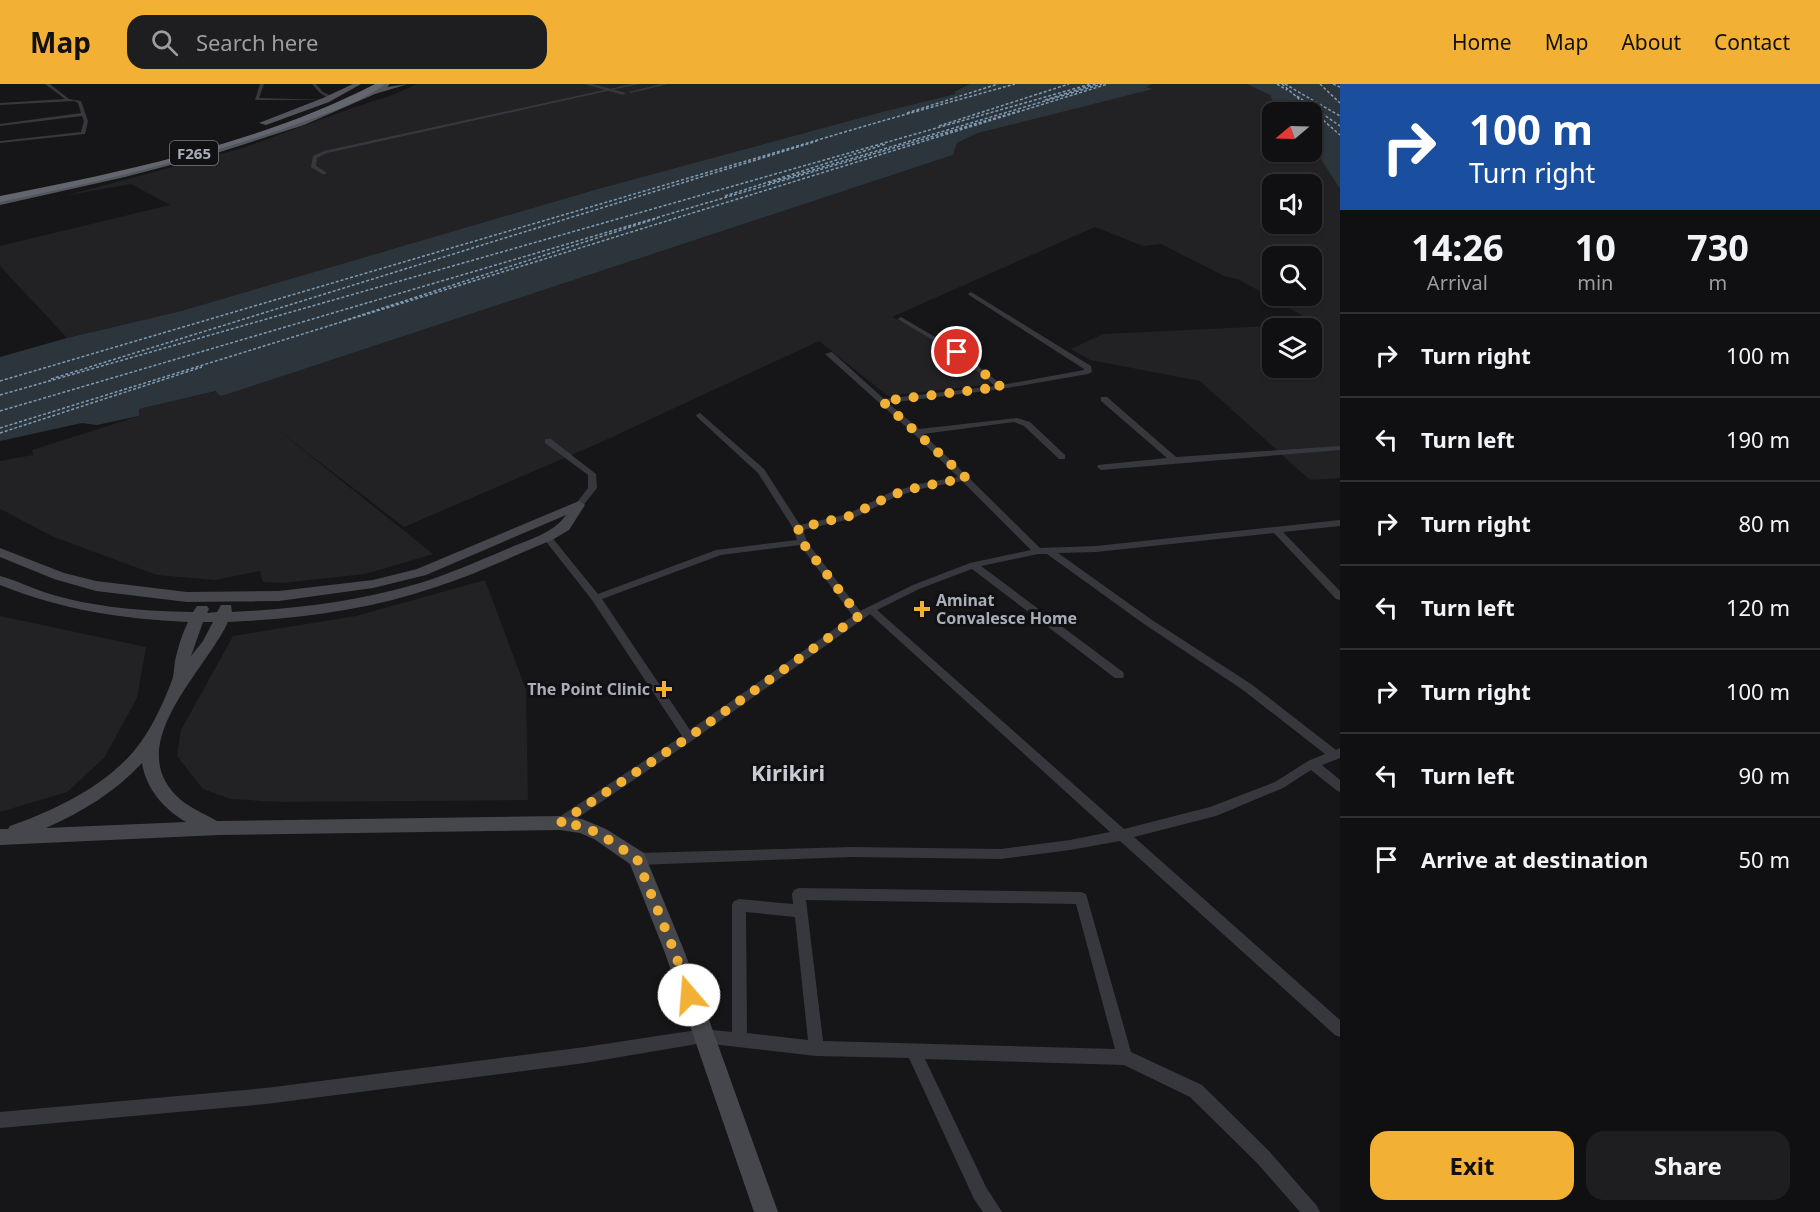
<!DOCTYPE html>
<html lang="en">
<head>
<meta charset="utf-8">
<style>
  body { margin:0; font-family:"Noto Sans",sans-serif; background:#1e1e20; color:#f1f3f6; height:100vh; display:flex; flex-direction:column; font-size:22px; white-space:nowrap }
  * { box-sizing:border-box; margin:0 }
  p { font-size:20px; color:#9c9d9f }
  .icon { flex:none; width:33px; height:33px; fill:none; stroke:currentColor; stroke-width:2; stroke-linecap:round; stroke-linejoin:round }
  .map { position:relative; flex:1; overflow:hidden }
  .side { display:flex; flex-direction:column; background:#101012; width:480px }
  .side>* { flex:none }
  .top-card { background:#1a4fa0; color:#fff; overflow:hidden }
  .needle { width:39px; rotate:251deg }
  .tools { position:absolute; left:1262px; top:18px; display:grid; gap:12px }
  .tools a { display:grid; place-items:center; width:60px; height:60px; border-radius:12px; background:#101012; box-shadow:0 2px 4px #0004,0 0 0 2px #303032; font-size:30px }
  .pin { position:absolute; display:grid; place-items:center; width:51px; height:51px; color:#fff; margin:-26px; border:3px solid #fff; border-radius:50%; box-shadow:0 2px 6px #0007 }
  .me { position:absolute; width:66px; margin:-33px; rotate:342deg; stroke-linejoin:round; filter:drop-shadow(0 0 4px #0008) }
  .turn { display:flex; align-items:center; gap:21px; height:126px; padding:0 30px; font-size:27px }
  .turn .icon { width:78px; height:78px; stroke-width:2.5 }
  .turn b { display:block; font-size:42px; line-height:51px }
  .eta { display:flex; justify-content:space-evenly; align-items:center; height:102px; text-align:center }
  .eta b { font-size:36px; font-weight:700; line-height:42px }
  .action { display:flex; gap:12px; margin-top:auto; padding:12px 30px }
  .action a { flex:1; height:69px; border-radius:18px; background:#f2b134; color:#111; font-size:24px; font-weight:700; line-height:69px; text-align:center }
  .action a+a { background:#1e1e20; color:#f1f3f6 }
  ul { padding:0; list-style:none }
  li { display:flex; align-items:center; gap:18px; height:84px; padding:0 30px; border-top:2px solid #303032 }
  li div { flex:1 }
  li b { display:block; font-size:22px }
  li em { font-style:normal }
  header { display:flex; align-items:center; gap:36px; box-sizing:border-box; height:84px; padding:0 30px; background:#f2b134; color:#111 }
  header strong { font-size:28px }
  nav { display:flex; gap:33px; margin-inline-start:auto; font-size:21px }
  .search { width:420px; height:54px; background:#1e1e20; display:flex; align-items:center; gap:15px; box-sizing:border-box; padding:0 21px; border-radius:18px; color:#9c9d9f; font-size:22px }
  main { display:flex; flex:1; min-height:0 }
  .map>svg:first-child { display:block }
</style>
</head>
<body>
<header>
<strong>Map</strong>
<div class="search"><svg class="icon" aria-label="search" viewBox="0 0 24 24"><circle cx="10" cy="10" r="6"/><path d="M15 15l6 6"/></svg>Search here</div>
<nav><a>Home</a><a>Map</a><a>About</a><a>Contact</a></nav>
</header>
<main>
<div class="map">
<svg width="1340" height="1128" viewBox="0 0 1340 1128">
  <rect width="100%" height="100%" fill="#161618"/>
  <path fill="#222225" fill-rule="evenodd" d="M 417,0 L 970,0 L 955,6 L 955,10 L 878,29 L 594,106 L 181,227 L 67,254 L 0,182 L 0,162 L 170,121 L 131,100 L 64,112 L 243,64 L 352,24 L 393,11 Z
    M 1152,0 L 1247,0 L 1260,5 L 1270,11 L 1277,26 L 1301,28 L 1272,28 L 1272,68 L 1311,68 L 1311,29 L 1317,30 L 1320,74 L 1340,105 L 1340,394 L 1310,396 L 1200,297 L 1090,276 L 1071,265 L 1103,250 L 1317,240 L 1238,195 L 1224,192 L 1161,160 L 1143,162 L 1095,143 L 892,233 L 956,264 L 991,300 L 888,312 L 819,257 L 597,360 L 404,443 L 278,346 L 433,470 L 365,490 L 283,499 L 263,498 L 260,487 L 215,496 L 157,491 L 54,453 L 0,425 L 0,377 L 33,371 L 32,366 L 139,332 L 139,325 L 217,307 L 231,309 L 953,71 L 957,59 L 978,49 L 1151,5 L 1145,3 ZM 1272,100 L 1311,100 L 1311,140 L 1272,140 ZM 1272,172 L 1311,172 L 1311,212 L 1272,212 ZM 1272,244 L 1311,244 L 1311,284 L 1272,284 Z
    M 485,496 L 526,606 L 528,716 L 281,718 L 231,715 L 203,705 L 177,672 L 181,646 L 233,552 L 356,532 Z
    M 0,532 L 146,563 L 137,614 L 104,674 L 67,708 L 0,728 Z"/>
  <path fill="#2c353c" d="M 970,0 L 1152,0 L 1146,3 L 1153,5 L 978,49 L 957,59 L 953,71 L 231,309 L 220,312 L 216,307 L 139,325 L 139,332 L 97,341 L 82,339 L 0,357 L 0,273 L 67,254 L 181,227 L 594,106 L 878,29 L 955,10 L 955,7 Z
    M 1247,0 L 1340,0 L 1340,105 L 1320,74 L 1317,30 L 1277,26 L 1270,11 Z"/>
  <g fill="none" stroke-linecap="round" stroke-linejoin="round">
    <path stroke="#7f9bb3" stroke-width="1.5" stroke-dasharray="3 2" stroke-linecap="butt" d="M 1277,0 L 1287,6
      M 1282,0 L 1340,51
      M 1285,0 L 1340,32
      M 1320,0 L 1340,19
      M 1333,0 L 1340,3
      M 1297,12 L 1340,42
      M 1045,16 L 1096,0
      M 907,29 L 998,0
      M 939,42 L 1069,0
      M 769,99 L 1102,0
      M 725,112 L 886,60
      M 343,237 L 658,134
      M 51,295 L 817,57
      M 0,297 L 882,37 L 1015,0
      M 0,311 L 1091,0
      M 0,327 L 1019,27
      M 0,344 L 1108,0
      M 0,349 L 202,283"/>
    <path fill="#37383d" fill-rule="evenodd" d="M 45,0 L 50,0 L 69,15 L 81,17 L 88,37 L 85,50 L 0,59 L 0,57 L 81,48 L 84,37 L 82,32 L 0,42 L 0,40 L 81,29 L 78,19 L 74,17 L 0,21 L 0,19 L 65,15 Z
      M 260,0 L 264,0 L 259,14 L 328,16 L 255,16 Z
      M 312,0 L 316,0 L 323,8 L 333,13 C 324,15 317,6 312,0 Z
      M 632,0 L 639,0 L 327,69 L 317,74 L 316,82 L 326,88 L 326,90 L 322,90 L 311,83 L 313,72 L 324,67 Z
      M 661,0 L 668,0 L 631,9 L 629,8 Z
      M 971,208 L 1091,282 L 1092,288 L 1088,290 L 1001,305 L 888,319 L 919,345 L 1017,334 L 1030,338 L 1065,371 L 1065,375 L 1059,375 L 1024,342 L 1014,338 L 923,350 L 966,391 L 969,392 L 970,395 L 1040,464 L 1096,462 L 1340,436 L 1340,442 L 1283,448 L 1340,507 L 1340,516 L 1336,515 L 1274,449 L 1096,468 L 1058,469 L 1152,536 L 1251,600 L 1336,666 L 1340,664 L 1340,674 L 1322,681 L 1340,696 L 1340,708 L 1336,706 L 1311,686 L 1283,704 L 1216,732 L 1134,753 L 1340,936 L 1340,953 L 1335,951 L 1120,757 L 1070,766 L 1001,775 L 852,773 L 637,781 L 632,779 L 631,775 L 632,771 L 637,769 L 852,763 L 1001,765 L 1070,756 L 1110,748 L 870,530 L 693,656 L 564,743 L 560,744 L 556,743 L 554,739 L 556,735 L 682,652 L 592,516 L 544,455 L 542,453 L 544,451 L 550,451 L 598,510 L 716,466 L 797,456 L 793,444 L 758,389 L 697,333 L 696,331 L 700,329 L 764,385 L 800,441 L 848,430 L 889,409 L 919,400 L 958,393 L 914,350 L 825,270 L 832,268 L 884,315 L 995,302 L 955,269 L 899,236 L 898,235 L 901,233 L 959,267 L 1002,301 L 1084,286 L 1084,285 L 969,211 L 968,210 ZM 962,397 L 1031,466 L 970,479 L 913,501 L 860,527 L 807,458 L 803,446 L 854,434 L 895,413 L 920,405 ZM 800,461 L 853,532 L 690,646 L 602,515 L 721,471 ZM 1038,470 L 1047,470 L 1144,540 L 1243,606 L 1325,670 L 1308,677 L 1275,698 L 1210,723 L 1124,745 L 877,526 L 919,505 L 972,485 L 1115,594 L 1123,594 L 1124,591 L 1123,588 L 981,482 Z
      M 1101,313 L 1107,313 L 1176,373 L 1340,362 L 1340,366 L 1101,386 L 1097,383 L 1098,381 L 1167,374 L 1101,317 Z
      M 545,355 L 551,355 L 596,390 L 597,404 L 582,423 L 579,424 L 575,421 L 588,404 L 588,391 L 545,359 Z
      M 799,804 L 1081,808 L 1086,810 L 1131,968 L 1202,1001 L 1269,1067 L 1317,1122 L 1320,1128 L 1300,1128 L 1257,1079 L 1190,1013 L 1124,981 L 925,975 L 986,1103 L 1002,1128 L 983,1128 L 974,1115 L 909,974 L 816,972 L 703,959 L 585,979 L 266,1020 L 0,1044 L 0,1028 L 266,1004 L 585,963 L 703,945 L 732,948 L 732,821 L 734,817 L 739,815 L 793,820 L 792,810 L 794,806 ZM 806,816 L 1076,820 L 1115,965 L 823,957 ZM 746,828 L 795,833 L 808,956 L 747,949 Z"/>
    <path fill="#37383d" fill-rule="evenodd" d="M 584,0 L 593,0 L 626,9 L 623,11 Z"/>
    <path fill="#45474d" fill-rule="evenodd" d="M 579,417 L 585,421 L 569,446 L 552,456 C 513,472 476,490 436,503 C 369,526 298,535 228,538 C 205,588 119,663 181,716 C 192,725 205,730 217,737 L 560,732 L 582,735 L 606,745 L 644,769 L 685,869 L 778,1128 L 754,1128 L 665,869 L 630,780 L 594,755 L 580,749 L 560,746 L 219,751 L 0,761 L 0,745 L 8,745 L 10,742 C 55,726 102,704 134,667 C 150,648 162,622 171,599 C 174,593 174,584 175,577 C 178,563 182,550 188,538 C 121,535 63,526 0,501 L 0,492 C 16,496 31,504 47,509 C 94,524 145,527 193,528 L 197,522 L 207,522 L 209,525 L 207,529 L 217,528 L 221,521 L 231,521 L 232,528 C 293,525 354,518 413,501 C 445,492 476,478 507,465 C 527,456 553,450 566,431 L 426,491 L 373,504 L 279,517 L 187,518 L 96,507 L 54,495 L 0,473 L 0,464 L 64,489 L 96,497 L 187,508 L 279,507 L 373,496 L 417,485 ZM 203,538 L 213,538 L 203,557 L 191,572 ZM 142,679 C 146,705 164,725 186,738 L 46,744 C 82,728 115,708 142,679 Z"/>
    <path fill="#53555c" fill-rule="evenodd" d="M 353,0 L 361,0 L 329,18 L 266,41 L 259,39 L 323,14 Z
      M 382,0 L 390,0 L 387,3 L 408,0 L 375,10 L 304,41 L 220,68 L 125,93 L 0,121 L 0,115 C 76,100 151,83 226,61 C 279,45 333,28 382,0 Z"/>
    <path fill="#63666e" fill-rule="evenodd" d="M 375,0 L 385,0 C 361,19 325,30 297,40 C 201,74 100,98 0,118 L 0,112 C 124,88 263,58 375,0 Z"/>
  </g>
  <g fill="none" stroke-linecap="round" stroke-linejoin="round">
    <path stroke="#f2b134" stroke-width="10" stroke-dasharray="0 18" d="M 689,911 L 675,869 L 637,775 L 600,750 L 582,742 L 560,739 L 689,653 L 859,532 L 802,458 L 798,444 L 850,432 L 892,411 L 919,403 L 966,394 L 882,317 L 1001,303 L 957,268"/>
  </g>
  <g fill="#f2b134" stroke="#111113" stroke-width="2">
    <path d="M919 516h6v6h6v6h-6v6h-6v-6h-6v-6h6z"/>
    <path d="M661 596h6v6h6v6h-6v6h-6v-6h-6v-6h6z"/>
  </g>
  <g text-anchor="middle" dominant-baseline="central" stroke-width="6" stroke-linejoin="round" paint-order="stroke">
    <rect fill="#111113" stroke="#7b7e86" stroke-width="1.5" x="170" y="57" width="48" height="24" rx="4.5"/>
    <g font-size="15" font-weight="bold" fill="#a8adb8">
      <text x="194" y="69">F265</text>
    </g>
    <g font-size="16" font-weight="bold" fill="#a8adb8" stroke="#111113" text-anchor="start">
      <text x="936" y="516">Aminat<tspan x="936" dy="18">Convalesce Home</tspan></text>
      <text x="650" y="605" text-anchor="end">The Point Clinic</text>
    </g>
    <g font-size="22" font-weight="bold" fill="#c9ccd4" stroke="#111113">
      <text x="788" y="688">Kirikiri</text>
    </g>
  </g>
</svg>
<div class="tools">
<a><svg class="needle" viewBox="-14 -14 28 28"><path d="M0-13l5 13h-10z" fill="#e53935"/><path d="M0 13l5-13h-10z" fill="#9c9d9f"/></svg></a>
<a><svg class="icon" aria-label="sound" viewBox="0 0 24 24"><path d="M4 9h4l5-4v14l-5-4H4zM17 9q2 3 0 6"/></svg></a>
<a><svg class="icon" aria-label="search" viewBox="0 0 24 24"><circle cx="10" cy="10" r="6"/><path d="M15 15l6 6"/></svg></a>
<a><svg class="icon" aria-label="layers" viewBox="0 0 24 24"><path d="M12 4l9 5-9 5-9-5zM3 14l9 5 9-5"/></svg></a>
</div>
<div class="pin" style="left:957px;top:268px;background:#d93025"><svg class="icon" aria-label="arrive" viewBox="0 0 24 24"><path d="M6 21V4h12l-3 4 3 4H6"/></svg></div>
<svg class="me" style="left:689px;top:911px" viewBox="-20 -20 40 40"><circle r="19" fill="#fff"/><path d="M0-13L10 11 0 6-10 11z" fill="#f2b134"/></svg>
</div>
<section class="side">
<div class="top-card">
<div class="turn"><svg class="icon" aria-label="right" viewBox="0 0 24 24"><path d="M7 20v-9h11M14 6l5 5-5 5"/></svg><div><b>100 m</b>Turn right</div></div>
</div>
<div class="eta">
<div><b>14:26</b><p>Arrival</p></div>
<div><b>10</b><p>min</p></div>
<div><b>730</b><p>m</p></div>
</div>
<ul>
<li><svg class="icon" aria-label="right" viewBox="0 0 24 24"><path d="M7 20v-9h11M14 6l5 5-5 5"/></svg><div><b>Turn right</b></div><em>100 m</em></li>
<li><svg class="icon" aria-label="left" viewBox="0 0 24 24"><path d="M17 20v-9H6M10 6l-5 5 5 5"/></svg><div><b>Turn left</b></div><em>190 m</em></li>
<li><svg class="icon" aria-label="right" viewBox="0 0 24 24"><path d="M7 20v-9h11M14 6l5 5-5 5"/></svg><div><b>Turn right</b></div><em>80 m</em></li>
<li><svg class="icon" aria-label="left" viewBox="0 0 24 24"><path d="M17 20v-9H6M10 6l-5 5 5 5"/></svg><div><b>Turn left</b></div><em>120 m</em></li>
<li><svg class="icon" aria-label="right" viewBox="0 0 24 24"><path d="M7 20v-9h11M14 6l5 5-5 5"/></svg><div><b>Turn right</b></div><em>100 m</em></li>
<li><svg class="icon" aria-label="left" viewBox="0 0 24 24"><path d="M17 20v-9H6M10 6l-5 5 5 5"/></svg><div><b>Turn left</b></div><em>90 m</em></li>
<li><svg class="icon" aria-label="arrive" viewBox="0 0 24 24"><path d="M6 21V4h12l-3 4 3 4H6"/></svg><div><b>Arrive at destination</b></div><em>50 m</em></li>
</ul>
<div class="action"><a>Exit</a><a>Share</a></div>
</section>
</main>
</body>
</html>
